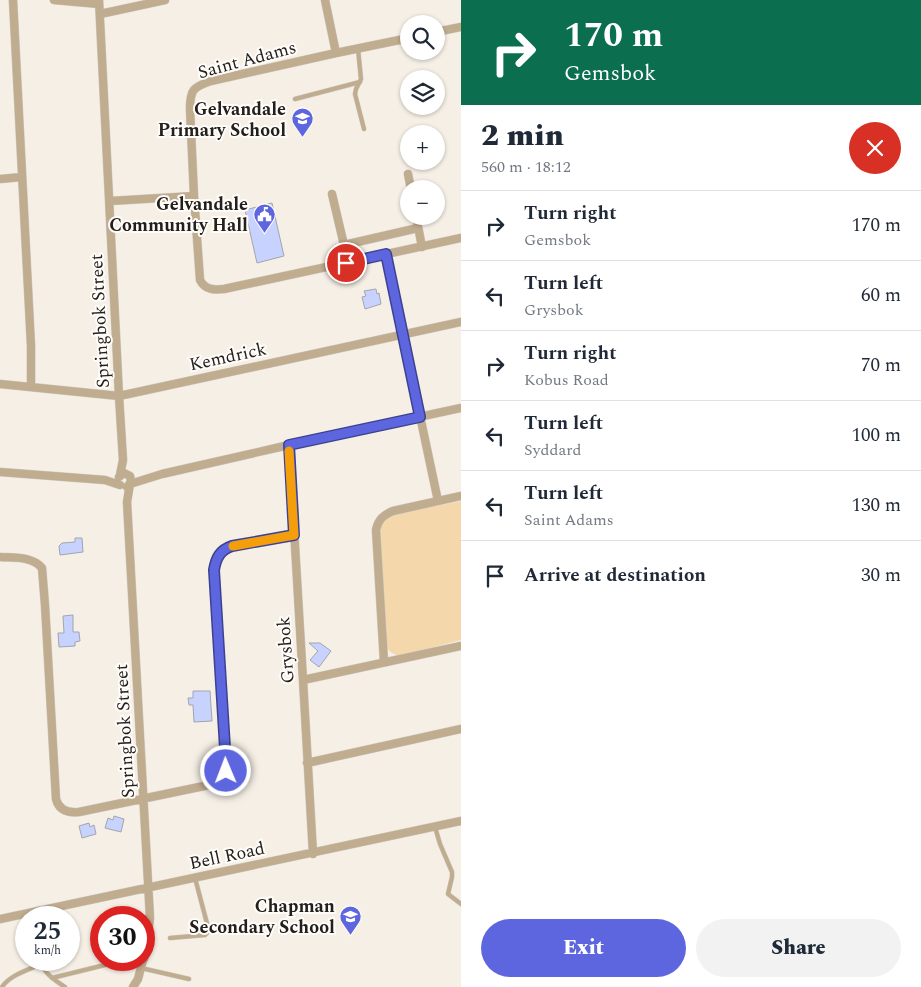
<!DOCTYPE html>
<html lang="en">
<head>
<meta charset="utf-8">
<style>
  body { margin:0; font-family:Spectral,serif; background:#f2f2f3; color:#1f2937; height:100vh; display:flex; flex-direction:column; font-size:19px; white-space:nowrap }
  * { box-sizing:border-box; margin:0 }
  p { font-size:16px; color:#747a83 }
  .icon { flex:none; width:28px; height:28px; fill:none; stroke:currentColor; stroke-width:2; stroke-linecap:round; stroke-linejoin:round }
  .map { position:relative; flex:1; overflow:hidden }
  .sheet { display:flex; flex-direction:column; background:#fff; width:460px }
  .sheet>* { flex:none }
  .top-card { background:#0b6e4f; color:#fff; overflow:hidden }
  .tools { position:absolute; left:400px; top:15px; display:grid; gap:10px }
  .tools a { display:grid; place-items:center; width:45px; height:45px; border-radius:50%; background:#fff; box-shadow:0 1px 4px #0004; font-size:25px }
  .speed { position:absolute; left:15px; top:906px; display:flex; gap:10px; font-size:25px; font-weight:700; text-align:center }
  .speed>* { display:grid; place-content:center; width:65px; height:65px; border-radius:50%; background:#fff; box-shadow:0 1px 4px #0004; line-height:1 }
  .speed small { font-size:12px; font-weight:400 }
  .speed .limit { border:8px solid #d22; background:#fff; color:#111 }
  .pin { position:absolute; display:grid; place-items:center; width:42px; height:42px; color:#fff; margin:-21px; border:2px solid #fff; border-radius:50%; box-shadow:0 1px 5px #0007 }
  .me { position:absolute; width:55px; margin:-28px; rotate:359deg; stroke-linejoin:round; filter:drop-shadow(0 0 4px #0008) }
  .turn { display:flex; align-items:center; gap:18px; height:105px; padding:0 20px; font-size:22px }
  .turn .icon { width:65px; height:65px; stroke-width:2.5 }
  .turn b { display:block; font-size:35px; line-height:42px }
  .round { display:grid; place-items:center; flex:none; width:52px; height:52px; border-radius:26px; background:#f2f2f3 }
  .overview { display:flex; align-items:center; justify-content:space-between; height:85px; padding:0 20px }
  h1 { font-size:30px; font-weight:800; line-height:38px }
  .action { display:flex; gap:10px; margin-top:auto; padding:10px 20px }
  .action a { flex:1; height:58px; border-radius:30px; background:#5d66de; color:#fff; font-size:20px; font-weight:800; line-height:58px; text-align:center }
  .action a+a { background:#f2f2f3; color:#1f2937 }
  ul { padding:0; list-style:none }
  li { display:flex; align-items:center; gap:15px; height:70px; padding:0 20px; border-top:1px solid #e0e1e3 }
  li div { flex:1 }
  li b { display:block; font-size:19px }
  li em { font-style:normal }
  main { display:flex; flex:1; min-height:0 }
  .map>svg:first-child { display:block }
</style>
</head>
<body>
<main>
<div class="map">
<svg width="461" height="987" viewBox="0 0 461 987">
  <rect width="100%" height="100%" fill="#f5efe5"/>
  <path fill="#f4d7ab" d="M 461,501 L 461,640 L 400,656 C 393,654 389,652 386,646 L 380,530 C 383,521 387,518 395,514 Z"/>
  <path fill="#c8d2fe" stroke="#a2a5ae" d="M 272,203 L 284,256 L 257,263 L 245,210 Z
    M 376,289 L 377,294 L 379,293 L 381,304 L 365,309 L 362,297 L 366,296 L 364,291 Z
    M 75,538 L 82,538 L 83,552 L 60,555 L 59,546 L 62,543 L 75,542 Z
    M 73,615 L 73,632 L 79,632 L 80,641 L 75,642 L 75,646 L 59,647 L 58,633 L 64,633 L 63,616 Z
    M 309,643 L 320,643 L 331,651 L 319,667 L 310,660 L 318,651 Z
    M 193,691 L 210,691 L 212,721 L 194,722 L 193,705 L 189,705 L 188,698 L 193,698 Z
    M 114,816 L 124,819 L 121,832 L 105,828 L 108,818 L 113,820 Z
    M 89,823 L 90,827 L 94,825 L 96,834 L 82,838 L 79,826 Z"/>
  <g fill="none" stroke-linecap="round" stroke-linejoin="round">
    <defs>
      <path id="lane" d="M 358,49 L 361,79 L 356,89 L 355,94 L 364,129
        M 295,99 L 360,82
        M 435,827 L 440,844 L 452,872 L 452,877 L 448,894 L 461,904
        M 170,938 L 205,935 L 209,931 L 195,878
        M 39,960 C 45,974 53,979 65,987
        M 141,968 L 189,979
        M 52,978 L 117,962
        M 2,987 C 10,975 28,970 41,964"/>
      <path id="street" d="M 13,0 L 31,346 L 31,386
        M 54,0 L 99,4
        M 99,0 L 119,396 L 123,460 L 120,475
        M 325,0 L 336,53
        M 100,14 L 165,0
        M 436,32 L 461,27
        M 409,38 L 336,53 L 211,81 C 193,87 190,90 190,109 L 194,196 L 200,280 C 205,290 214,290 224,289 L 461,238
        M 408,174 L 411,189
        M 0,179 L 22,177
        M 332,194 L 344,245 L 346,263
        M 110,201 L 194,196
        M 416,216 L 422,247
        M 344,245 L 418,228
        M 386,255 L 438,501
        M 0,384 L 119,396 L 461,322
        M 289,445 L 303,680 L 313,854
        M 0,472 L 105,480 L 120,485
        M 119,477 L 124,473 L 130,476 L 131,482 L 127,487
        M 0,557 C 14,558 32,556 42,568 L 45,605 L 56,799 C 59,811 69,813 79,812 L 209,785 C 220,781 225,775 226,764 L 213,570 C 216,557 219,551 232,546 L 294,535
        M 384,662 L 376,530 C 378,520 383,515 393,511 L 461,496
        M 303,680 L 461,646
        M 307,763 L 461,729
        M 0,919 L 461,821
        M 144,959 L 147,943 L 150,918 L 127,502 L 130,484 L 162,474 L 289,445 L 461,408
        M 133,987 L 138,979 L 143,960"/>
    </defs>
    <use href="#lane" stroke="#cfcac1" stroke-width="5"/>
    <use href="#street" stroke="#cfcac1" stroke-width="9"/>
    <use href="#lane" stroke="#c0ac8f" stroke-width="4"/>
    <use href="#street" stroke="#c0ac8f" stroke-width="8"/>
  </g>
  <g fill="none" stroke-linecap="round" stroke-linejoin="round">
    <defs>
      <path id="route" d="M 226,771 L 226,764 L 214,570 C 216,558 220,550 232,546 L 294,535 L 289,445 L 420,417 L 386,254 L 346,263"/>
    </defs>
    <use href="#route" stroke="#3c4290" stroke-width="12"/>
    <use href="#route" stroke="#5d66de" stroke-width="9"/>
    <path stroke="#f59e0b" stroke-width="9" d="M 233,546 L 294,535 L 289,451"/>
  </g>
  <defs>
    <symbol id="school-pin" viewBox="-11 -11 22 30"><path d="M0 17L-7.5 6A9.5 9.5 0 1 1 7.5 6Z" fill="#5d66de" stroke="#fffcf9"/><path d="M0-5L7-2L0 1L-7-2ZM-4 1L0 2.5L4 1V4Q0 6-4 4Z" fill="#fff"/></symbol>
    <symbol id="civic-pin" viewBox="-11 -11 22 30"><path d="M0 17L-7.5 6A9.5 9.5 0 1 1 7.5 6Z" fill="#5d66de" stroke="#fffcf9"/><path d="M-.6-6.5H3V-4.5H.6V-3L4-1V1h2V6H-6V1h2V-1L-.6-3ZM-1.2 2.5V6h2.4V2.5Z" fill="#fff"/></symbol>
  </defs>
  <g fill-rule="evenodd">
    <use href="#school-pin" x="290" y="106" width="25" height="34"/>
    <use href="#civic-pin" x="252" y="202" width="25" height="34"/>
    <use href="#school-pin" x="338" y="904" width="25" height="34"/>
  </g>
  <g text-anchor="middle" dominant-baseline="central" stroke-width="4" stroke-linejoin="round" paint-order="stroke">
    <g font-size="18" fill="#22201c" stroke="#fffcf9">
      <text transform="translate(247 60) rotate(-15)">Saint Adams</text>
      <text transform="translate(100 321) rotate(-93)">Springbok Street</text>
      <text transform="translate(228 357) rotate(-12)">Kemdrick</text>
      <text transform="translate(286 650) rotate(-94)">Grysbok</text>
      <text transform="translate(125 731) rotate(-93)">Springbok Street</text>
      <text transform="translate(227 856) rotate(-12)">Bell Road</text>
    </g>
    <g font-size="18" font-weight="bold" fill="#22201c" stroke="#fffcf9" text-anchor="end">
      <text x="286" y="109">Gelvandale<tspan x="286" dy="21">Primary School</tspan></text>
      <text x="248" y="204">Gelvandale<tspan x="248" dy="21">Community Hall</tspan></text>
      <text x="335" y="906">Chapman<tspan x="335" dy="21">Secondary School</tspan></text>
    </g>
  </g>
</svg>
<div class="tools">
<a><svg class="icon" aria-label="search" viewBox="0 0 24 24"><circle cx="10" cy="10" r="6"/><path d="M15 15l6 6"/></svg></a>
<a><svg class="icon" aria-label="layers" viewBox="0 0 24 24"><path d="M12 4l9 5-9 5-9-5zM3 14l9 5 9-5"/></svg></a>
<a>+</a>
<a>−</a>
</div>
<div class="speed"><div>25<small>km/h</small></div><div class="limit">30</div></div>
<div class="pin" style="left:346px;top:263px;background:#d93025"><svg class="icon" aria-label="arrive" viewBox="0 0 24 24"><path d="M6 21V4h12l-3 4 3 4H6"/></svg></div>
<svg class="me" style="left:226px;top:771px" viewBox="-20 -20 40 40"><circle r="17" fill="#5d66de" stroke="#fff" stroke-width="3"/><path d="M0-11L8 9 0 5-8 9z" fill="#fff"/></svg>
</div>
<section class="sheet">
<div class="top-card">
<div class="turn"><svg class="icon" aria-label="right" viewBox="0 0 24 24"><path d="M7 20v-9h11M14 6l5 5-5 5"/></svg><div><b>170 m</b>Gemsbok</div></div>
</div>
<div class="overview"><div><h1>2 min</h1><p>560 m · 18:12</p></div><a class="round" style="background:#d93025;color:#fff"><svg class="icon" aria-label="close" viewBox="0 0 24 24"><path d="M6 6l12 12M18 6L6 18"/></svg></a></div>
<ul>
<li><svg class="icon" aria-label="right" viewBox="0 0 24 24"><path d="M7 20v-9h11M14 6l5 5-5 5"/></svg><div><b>Turn right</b><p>Gemsbok</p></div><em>170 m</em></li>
<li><svg class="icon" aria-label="left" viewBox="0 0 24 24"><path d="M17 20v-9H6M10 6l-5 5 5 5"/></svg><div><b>Turn left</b><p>Grysbok</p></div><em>60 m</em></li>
<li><svg class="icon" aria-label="right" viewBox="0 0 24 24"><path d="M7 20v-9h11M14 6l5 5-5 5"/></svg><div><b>Turn right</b><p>Kobus Road</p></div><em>70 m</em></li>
<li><svg class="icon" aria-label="left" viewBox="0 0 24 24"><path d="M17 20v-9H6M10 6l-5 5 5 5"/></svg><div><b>Turn left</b><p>Syddard</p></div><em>100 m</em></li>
<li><svg class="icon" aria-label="left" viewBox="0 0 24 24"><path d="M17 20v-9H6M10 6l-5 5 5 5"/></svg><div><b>Turn left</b><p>Saint Adams</p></div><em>130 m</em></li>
<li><svg class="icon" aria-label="arrive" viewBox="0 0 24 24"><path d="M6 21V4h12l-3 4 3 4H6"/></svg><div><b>Arrive at destination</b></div><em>30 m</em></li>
</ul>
<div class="action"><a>Exit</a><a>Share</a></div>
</section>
</main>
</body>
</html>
